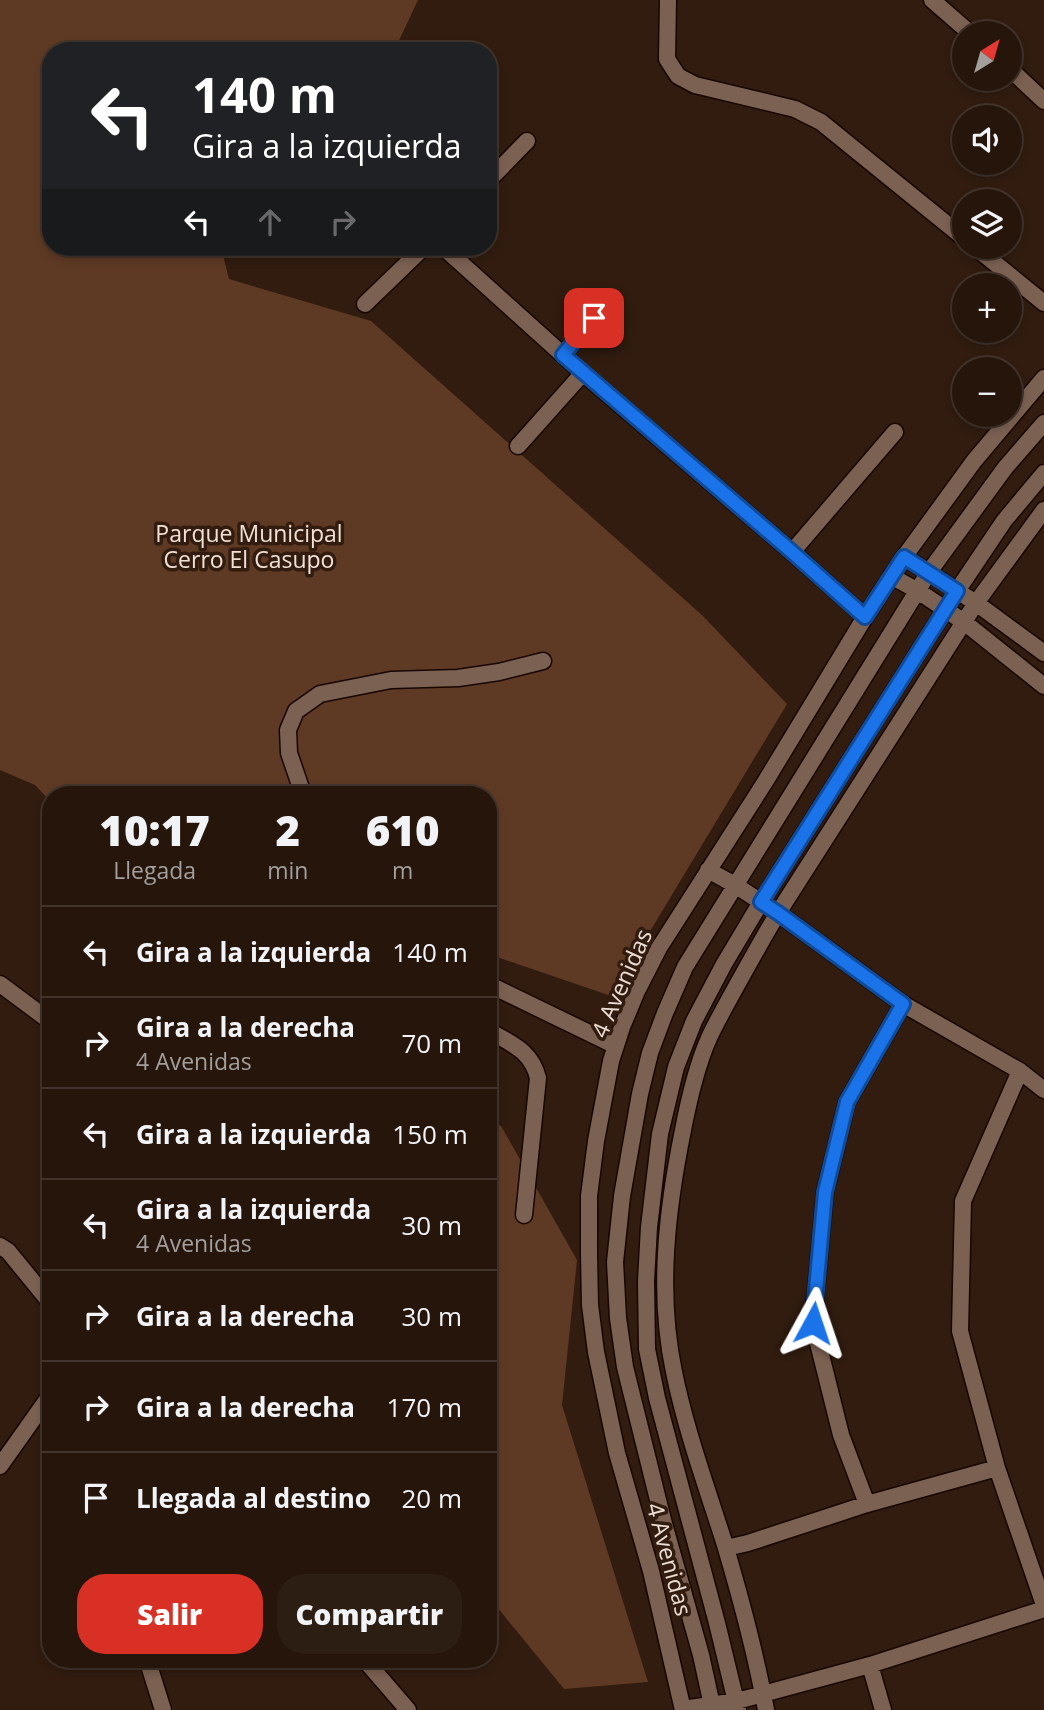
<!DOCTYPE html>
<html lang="es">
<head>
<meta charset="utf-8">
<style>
  body { margin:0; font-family:"Open Sans",sans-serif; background:#2d1e14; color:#f1f3f6; height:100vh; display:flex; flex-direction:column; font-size:26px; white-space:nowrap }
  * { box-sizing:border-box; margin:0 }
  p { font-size:23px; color:#a39f9d }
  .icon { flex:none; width:38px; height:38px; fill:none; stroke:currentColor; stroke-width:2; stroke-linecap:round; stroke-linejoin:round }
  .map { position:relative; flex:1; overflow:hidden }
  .details { position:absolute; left:42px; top:786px; width:455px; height:882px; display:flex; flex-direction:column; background:#25150b; border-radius:28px; box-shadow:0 4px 10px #0003,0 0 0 2px #42342c }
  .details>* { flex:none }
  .top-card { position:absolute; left:42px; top:42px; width:455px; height:214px; border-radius:28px; box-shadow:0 4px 10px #0003,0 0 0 2px #42342c; background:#202124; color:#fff; overflow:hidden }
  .needle { width:46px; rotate:37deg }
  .tools { position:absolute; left:952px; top:21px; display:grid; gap:14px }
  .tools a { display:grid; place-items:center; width:70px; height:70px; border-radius:50%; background:#25150b; box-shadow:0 4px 10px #0003,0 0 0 2px #42342c; font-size:35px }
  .pin { position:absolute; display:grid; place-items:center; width:60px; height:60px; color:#fff; margin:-30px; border-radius:14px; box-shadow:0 4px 10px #0006 }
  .me { position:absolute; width:77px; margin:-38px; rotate:5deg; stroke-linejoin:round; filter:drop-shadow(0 0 5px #0008) }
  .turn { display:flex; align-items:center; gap:24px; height:147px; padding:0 35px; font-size:32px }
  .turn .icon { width:91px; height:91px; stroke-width:2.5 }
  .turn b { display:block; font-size:49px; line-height:60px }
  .lanes { display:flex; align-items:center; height:66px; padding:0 35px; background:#0003; justify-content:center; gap:35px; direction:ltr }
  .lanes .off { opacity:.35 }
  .eta { display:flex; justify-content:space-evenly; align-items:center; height:119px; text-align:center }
  .eta b { font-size:42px; font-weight:800; line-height:49px }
  .primary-button { display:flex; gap:14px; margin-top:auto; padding:14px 35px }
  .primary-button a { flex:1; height:80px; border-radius:28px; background:#d93025; color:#fff; font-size:28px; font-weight:800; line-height:80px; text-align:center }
  .primary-button a+a { background:#2d1e14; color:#f1f3f6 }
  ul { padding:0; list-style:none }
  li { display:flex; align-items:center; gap:21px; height:91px; padding:0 35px; border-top:2px solid #42342c }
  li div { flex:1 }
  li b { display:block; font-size:26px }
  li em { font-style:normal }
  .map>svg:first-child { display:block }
</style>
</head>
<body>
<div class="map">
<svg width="1044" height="1710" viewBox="0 0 1044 1710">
  <rect width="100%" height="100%" fill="#311c0f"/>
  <path fill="#5e3a24" d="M 0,0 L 418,0 L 394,51 L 51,51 L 51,247 L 221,247 L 229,279 L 371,321 L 703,616 L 787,704 L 611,996 L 488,954 L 488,794 L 51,794 L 51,802 L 35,785 L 0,770 Z
    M 488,1121 L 501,1126 L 577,1260 L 562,1405 L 648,1682 L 564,1689 L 488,1596 Z"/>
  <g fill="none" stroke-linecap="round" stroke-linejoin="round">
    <defs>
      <path id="minor" d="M 668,0 L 667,59 L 678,76 L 695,85 L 795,109 L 821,122 L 964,238
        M 932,0 L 970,33
        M 1010,69 L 1044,101
        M 488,181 L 527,141
        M 443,247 L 583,373 L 792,552 L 865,617
        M 975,247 L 1044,303
        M 365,304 L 424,247
        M 563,355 L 610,299
        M 518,446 L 583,373
        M 792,552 L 895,432
        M 904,557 L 976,603 L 1044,653
        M 891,576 L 918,591 L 964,622 L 1044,686
        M 303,794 L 289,753 L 288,730 L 296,711 L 320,694 L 391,680 L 458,678 L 499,672 L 543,661
        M 708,870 L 735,885 L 778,913 L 903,1004 L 1020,1071 L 1044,1090
        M 0,984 L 51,1022
        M 488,984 L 616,1046
        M 488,1030 C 511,1044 531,1050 538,1078 L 524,1215
        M 1020,1071 L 963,1201 L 960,1331 L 997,1468 L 1044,1605
        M 0,1246 L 8,1251 L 48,1300 L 51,1306
        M 0,1466 L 51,1394
        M 867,1504 L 841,1435 L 813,1323 L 825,1192 L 847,1102 L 903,1004
        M 726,1548 L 748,1543 L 867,1504 L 997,1468
        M 147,1659 L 163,1710
        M 364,1659 L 408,1710
        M 870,1665 L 883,1710
        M 683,1709 L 737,1701 L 870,1665 L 1044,1609
        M 683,1710 L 651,1571 L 617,1453 L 596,1352 L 590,1305 L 589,1254 L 589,1196 L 596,1141 L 611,1061 L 622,1027 L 637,991 L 659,948 L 765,782 L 865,617 L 904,557 L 974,461 L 1044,378
        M 713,1710 L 701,1655 L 663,1520 L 625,1367 L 618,1318 L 615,1262 L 622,1196 L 640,1094 L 650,1053 L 665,1013 L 685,967 L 929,572 L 1005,468 L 1044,423
        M 738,1710 L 717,1623 L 657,1398 L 647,1349 L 646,1281 L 649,1227 L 660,1134 L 676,1067 L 694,1021 L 724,964 L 761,902 L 957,591 L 1004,521 L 1044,473
        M 766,1710 C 756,1655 741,1599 725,1545 C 707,1488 686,1431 674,1372 C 657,1292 667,1209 683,1130 C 689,1099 696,1067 709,1038 C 714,1027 720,1016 726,1005 C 743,974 760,943 778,913 L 976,603 L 1044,510"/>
    </defs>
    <use href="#minor" stroke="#180600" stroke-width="19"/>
    <use href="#minor" stroke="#7b6152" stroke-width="16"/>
  </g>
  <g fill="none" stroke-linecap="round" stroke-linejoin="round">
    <defs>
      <path id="route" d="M 594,318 L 563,355 L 792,552 L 865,617 L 904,557 L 957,591 L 761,902 L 778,913 L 903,1004 L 847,1102 L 825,1192 L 813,1323"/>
    </defs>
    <use href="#route" stroke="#114b97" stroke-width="18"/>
    <use href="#route" stroke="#1a73e8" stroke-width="12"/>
  </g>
  <g text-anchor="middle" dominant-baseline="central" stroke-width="7" stroke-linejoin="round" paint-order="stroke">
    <g font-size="23" fill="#f3e0d5" stroke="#311c0f">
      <text x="249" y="533">Parque Municipal<tspan x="249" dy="26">Cerro El Casupo</tspan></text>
    </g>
    <g font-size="23" fill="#edded5" stroke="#311c0f">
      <text transform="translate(621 983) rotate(-66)">4 Avenidas</text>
      <text transform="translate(670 1559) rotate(75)">4 Avenidas</text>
    </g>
  </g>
</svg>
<div class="tools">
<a><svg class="needle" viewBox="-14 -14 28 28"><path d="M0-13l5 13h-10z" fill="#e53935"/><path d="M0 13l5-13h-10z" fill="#a39f9d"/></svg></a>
<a><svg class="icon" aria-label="sound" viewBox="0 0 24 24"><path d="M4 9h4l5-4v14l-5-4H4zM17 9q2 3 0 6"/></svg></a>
<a><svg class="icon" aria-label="layers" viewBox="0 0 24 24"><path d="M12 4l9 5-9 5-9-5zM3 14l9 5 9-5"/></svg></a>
<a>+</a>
<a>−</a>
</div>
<div class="pin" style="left:594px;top:318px;background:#d93025"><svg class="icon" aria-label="arrive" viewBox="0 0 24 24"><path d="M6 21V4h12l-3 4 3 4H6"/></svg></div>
<svg class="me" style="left:813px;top:1323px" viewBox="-20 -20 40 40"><path d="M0-17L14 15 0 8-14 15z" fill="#1a73e8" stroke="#fff" stroke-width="4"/></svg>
<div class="top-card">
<div class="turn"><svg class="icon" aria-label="left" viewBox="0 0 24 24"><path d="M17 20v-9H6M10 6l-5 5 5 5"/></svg><div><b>140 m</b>Gira a la izquierda</div></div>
<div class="lanes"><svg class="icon" aria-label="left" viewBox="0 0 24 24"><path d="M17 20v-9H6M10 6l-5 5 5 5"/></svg><svg class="icon off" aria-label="ahead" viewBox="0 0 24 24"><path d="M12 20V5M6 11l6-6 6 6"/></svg><svg class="icon off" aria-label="right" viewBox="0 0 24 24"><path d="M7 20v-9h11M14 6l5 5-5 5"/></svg></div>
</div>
<section class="details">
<div class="eta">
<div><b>10:17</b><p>Llegada</p></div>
<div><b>2</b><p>min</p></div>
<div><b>610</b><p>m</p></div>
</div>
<ul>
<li><svg class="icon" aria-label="left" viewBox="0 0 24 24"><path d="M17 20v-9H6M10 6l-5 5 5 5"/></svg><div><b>Gira a la izquierda</b></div><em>140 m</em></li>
<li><svg class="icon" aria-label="right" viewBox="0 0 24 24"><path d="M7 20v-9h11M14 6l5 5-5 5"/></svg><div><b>Gira a la derecha</b><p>4 Avenidas</p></div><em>70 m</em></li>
<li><svg class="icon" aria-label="left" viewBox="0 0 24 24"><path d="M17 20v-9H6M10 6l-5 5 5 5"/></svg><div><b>Gira a la izquierda</b></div><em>150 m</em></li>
<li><svg class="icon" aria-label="left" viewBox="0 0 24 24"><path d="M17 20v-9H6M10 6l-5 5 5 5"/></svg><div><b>Gira a la izquierda</b><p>4 Avenidas</p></div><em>30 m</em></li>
<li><svg class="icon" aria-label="right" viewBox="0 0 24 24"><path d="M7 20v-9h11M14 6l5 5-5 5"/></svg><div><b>Gira a la derecha</b></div><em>30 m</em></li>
<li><svg class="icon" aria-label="right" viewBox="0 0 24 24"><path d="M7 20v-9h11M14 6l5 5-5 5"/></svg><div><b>Gira a la derecha</b></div><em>170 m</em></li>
<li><svg class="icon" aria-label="arrive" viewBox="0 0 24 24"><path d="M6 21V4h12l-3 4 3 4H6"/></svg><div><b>Llegada al destino</b></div><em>20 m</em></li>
</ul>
<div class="primary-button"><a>Salir</a><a>Compartir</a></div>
</section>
</div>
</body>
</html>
